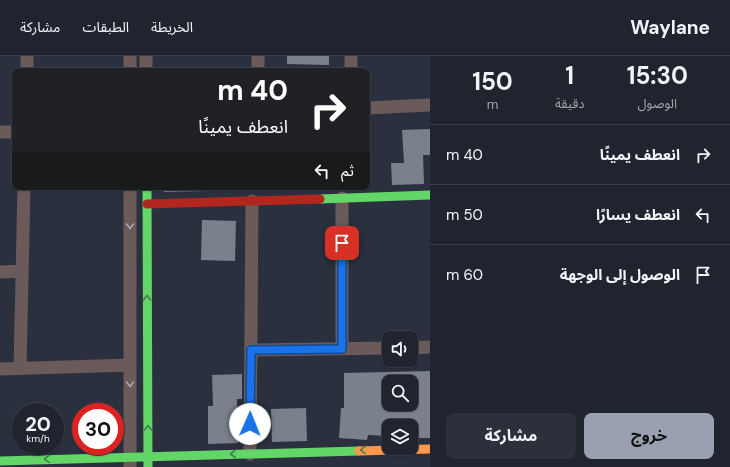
<!DOCTYPE html>
<html lang="ar">
<head>
<meta charset="utf-8">
<style>
  body { margin:0; font-family:"DM Sans","Noto Sans Arabic",sans-serif; background:#2d303a; color:#f1f3f6; direction:rtl; height:100vh; display:flex; flex-direction:column; font-size:15px; white-space:nowrap }
  * { box-sizing:border-box; margin:0 }
  p { font-size:13px; color:#a2a4aa }
  .icon { flex:none; width:22px; height:22px; fill:none; stroke:currentColor; stroke-width:2; stroke-linecap:round; stroke-linejoin:round }
  .map { position:relative; flex:1; overflow:hidden; direction:ltr }
  .panel { display:flex; flex-direction:column; background:#20242e; width:300px }
  .panel>* { flex:none }
  .top-card { position:absolute; left:12px; top:12px; width:358px; height:122px; border-radius:8px; box-shadow:0 1px 3px #0004,0 0 0 1px #3d414a; direction:rtl; background:#202124; color:#fff; overflow:hidden }
  .controls { position:absolute; left:382px; top:275px; display:grid; gap:8px }
  .controls a { display:grid; place-items:center; width:36px; height:36px; border-radius:8px; background:#20242e; box-shadow:0 1px 3px #0004,0 0 0 1px #3d414a; font-size:20px }
  .speed { position:absolute; left:12px; top:347px; display:flex; gap:8px; font-size:20px; font-weight:700; text-align:center }
  .speed>* { display:grid; place-content:center; width:52px; height:52px; border-radius:50%; background:#20242e; box-shadow:0 1px 3px #0004,0 0 0 1px #3d414a; line-height:1 }
  .speed small { font-size:10px; font-weight:400 }
  .speed .limit { border:6px solid #d22; background:#fff; color:#111 }
  .pin { position:absolute; display:grid; place-items:center; width:34px; height:34px; color:#fff; margin:-17px; border-radius:8px; box-shadow:0 2px 6px #0006 }
  .me { position:absolute; width:44px; margin:-22px; rotate:1deg; stroke-linejoin:round; filter:drop-shadow(0 0 3px #0008) }
  .turn { display:flex; align-items:center; gap:14px; height:84px; padding:0 16px; font-size:18px }
  .turn .icon { width:52px; height:52px; stroke-width:2.5 }
  .turn b { display:block; font-size:28px; line-height:34px }
  .then { display:flex; align-items:center; height:38px; padding:0 16px; background:#0003; gap:8px; font-size:15px }
  .eta { display:flex; justify-content:space-evenly; align-items:center; height:68px; text-align:center }
  .eta b { font-size:24px; font-weight:700; line-height:28px }
  .button { display:flex; gap:8px; margin-top:auto; padding:8px 16px }
  .button a { flex:1; height:46px; border-radius:8px; background:#99a0b0; color:#111; font-size:16px; font-weight:700; line-height:46px; text-align:center }
  .button a+a { background:#2d303a; color:#f1f3f6 }
  ul { padding:0; list-style:none }
  li { display:flex; align-items:center; gap:12px; height:60px; padding:0 16px; border-top:1px solid #3d414a }
  li div { flex:1 }
  li b { display:block; font-size:15px }
  li em { font-style:normal }
  header { display:flex; align-items:center; gap:24px; box-sizing:border-box; height:56px; padding:0 20px; background:#20242e; border-bottom:1px solid #3d414a }
  header strong { font-size:19px }
  nav { display:flex; gap:22px; margin-inline-start:auto; font-size:14px }
  main { display:flex; flex:1; min-height:0 }
  .map>svg:first-child { display:block }
</style>
</head>
<body>
<header>
<strong>Waylane</strong>
<nav><a>الخريطة</a><a>الطبقات</a><a>مشاركة</a></nav>
</header>
<main>
<section class="panel">
<div class="eta">
<div><b>15:30</b><p>الوصول</p></div>
<div><b>1</b><p>دقيقة</p></div>
<div><b>150</b><p>m</p></div>
</div>
<ul>
<li><svg class="icon" aria-label="right" viewBox="0 0 24 24"><path d="M7 20v-9h11M14 6l5 5-5 5"/></svg><div><b>انعطف يمينًا</b></div><em>40 m</em></li>
<li><svg class="icon" aria-label="left" viewBox="0 0 24 24"><path d="M17 20v-9H6M10 6l-5 5 5 5"/></svg><div><b>انعطف يسارًا</b></div><em>50 m</em></li>
<li><svg class="icon" aria-label="arrive" viewBox="0 0 24 24"><path d="M6 21V4h12l-3 4 3 4H6"/></svg><div><b>الوصول إلى الوجهة</b></div><em>60 m</em></li>
</ul>
<div class="button"><a>خروج</a><a>مشاركة</a></div>
</section>
<div class="map">
<svg width="430" height="411" viewBox="0 0 430 411">
  <rect width="100%" height="100%" fill="#2a303e"/>
  <path fill="#7b808d" fill-rule="evenodd" d="M 287,0 L 329,0 L 329,9 L 287,8 Z
    M 430,73 L 430,99 L 423,99 L 424,128 L 392,129 L 391,107 L 404,107 L 402,74 Z
    M 163,131 L 209,131 L 209,135 L 164,136 Z
    M 202,164 L 236,165 L 235,205 L 201,204 Z
    M 430,315 L 430,382 L 414,382 L 413,370 L 389,370 L 389,380 L 368,379 L 367,384 L 339,382 L 341,352 L 344,352 L 344,317 ZM 389,326 L 411,326 L 412,353 L 389,351 Z
    M 242,318 L 242,343 L 237,343 L 238,387 L 208,388 L 208,350 L 213,350 L 212,319 Z
    M 306,352 L 307,385 L 272,386 L 271,353 Z"/>
  <g fill="none" stroke-linecap="round" stroke-linejoin="round">
    <path stroke="#6a5a59" stroke-width="13" d="M 146,0 L 146,15
      M 351,0 L 351,15
      M 27,15 L 27,0
      M 130,15 L 130,0
      M 258,15 L 258,0
      M 367,52 L 430,49
      M 0,76 L 15,76
      M 342,142 L 342,293
      M 0,216 L 22,215
      M 411,292 L 430,291
      M 251,294 L 389,292
      M 20,312 L 24,131
      M 0,313 L 130,309
      M 250,398 L 252,145
      M 130,411 L 130,131"/>
    <path stroke="#63d668" stroke-width="9" d="M 147,131 L 148,411
      M 320,143 L 430,139
      M 0,405 L 359,395"/>
    <path stroke="#ff974d" stroke-width="9" d="M 359,395 L 430,393"/>
    <path stroke="#b3261e" stroke-width="9" d="M 147,148 L 320,143"/>
  </g>
  <defs><path id="oneway-chevron" d="M-2-3.5L2.5 0L-2 3.5" fill="none" stroke-width="1.6" stroke-linecap="round" stroke-linejoin="round"/></defs>
  <g stroke="#aaa8b2">
    <use href="#oneway-chevron" transform="translate(130 170) rotate(90)"/>
    <use href="#oneway-chevron" transform="translate(130 328) rotate(90)"/>
  </g>
  <g stroke="#3e7f48">
    <use href="#oneway-chevron" transform="translate(147 242) rotate(-90)"/>
    <use href="#oneway-chevron" transform="translate(148 372) rotate(-90)"/>
    <use href="#oneway-chevron" transform="translate(363 394) rotate(178)"/>
    <use href="#oneway-chevron" transform="translate(233 398) rotate(178)"/>
    <use href="#oneway-chevron" transform="translate(47 403) rotate(178)"/>
  </g>
  <g fill="none" stroke-linecap="round" stroke-linejoin="round">
    <defs>
      <path id="route" d="M 250,368 L 251,294 L 342,293 L 342,187"/>
    </defs>
    <use href="#route" stroke="#114b97" stroke-width="10"/>
    <use href="#route" stroke="#1a73e8" stroke-width="7"/>
  </g>
</svg>
<div class="controls">
<a><svg class="icon" aria-label="sound" viewBox="0 0 24 24"><path d="M4 9h4l5-4v14l-5-4H4zM17 9q2 3 0 6"/></svg></a>
<a><svg class="icon" aria-label="search" viewBox="0 0 24 24"><circle cx="10" cy="10" r="6"/><path d="M15 15l6 6"/></svg></a>
<a><svg class="icon" aria-label="layers" viewBox="0 0 24 24"><path d="M12 4l9 5-9 5-9-5zM3 14l9 5 9-5"/></svg></a>
</div>
<div class="speed"><div>20<small>km/h</small></div><div class="limit">30</div></div>
<div class="pin" style="left:342px;top:187px;background:#d93025"><svg class="icon" aria-label="arrive" viewBox="0 0 24 24"><path d="M6 21V4h12l-3 4 3 4H6"/></svg></div>
<svg class="me" style="left:250px;top:368px" viewBox="-20 -20 40 40"><circle r="19" fill="#fff"/><path d="M0-13L10 11 0 6-10 11z" fill="#1a73e8"/></svg>
<div class="top-card">
<div class="turn"><svg class="icon" aria-label="right" viewBox="0 0 24 24"><path d="M7 20v-9h11M14 6l5 5-5 5"/></svg><div><b>40 m</b>انعطف يمينًا</div></div>
<div class="then">ثم<svg class="icon" aria-label="left" viewBox="0 0 24 24"><path d="M17 20v-9H6M10 6l-5 5 5 5"/></svg></div>
</div>
</div>
</main>
</body>
</html>
